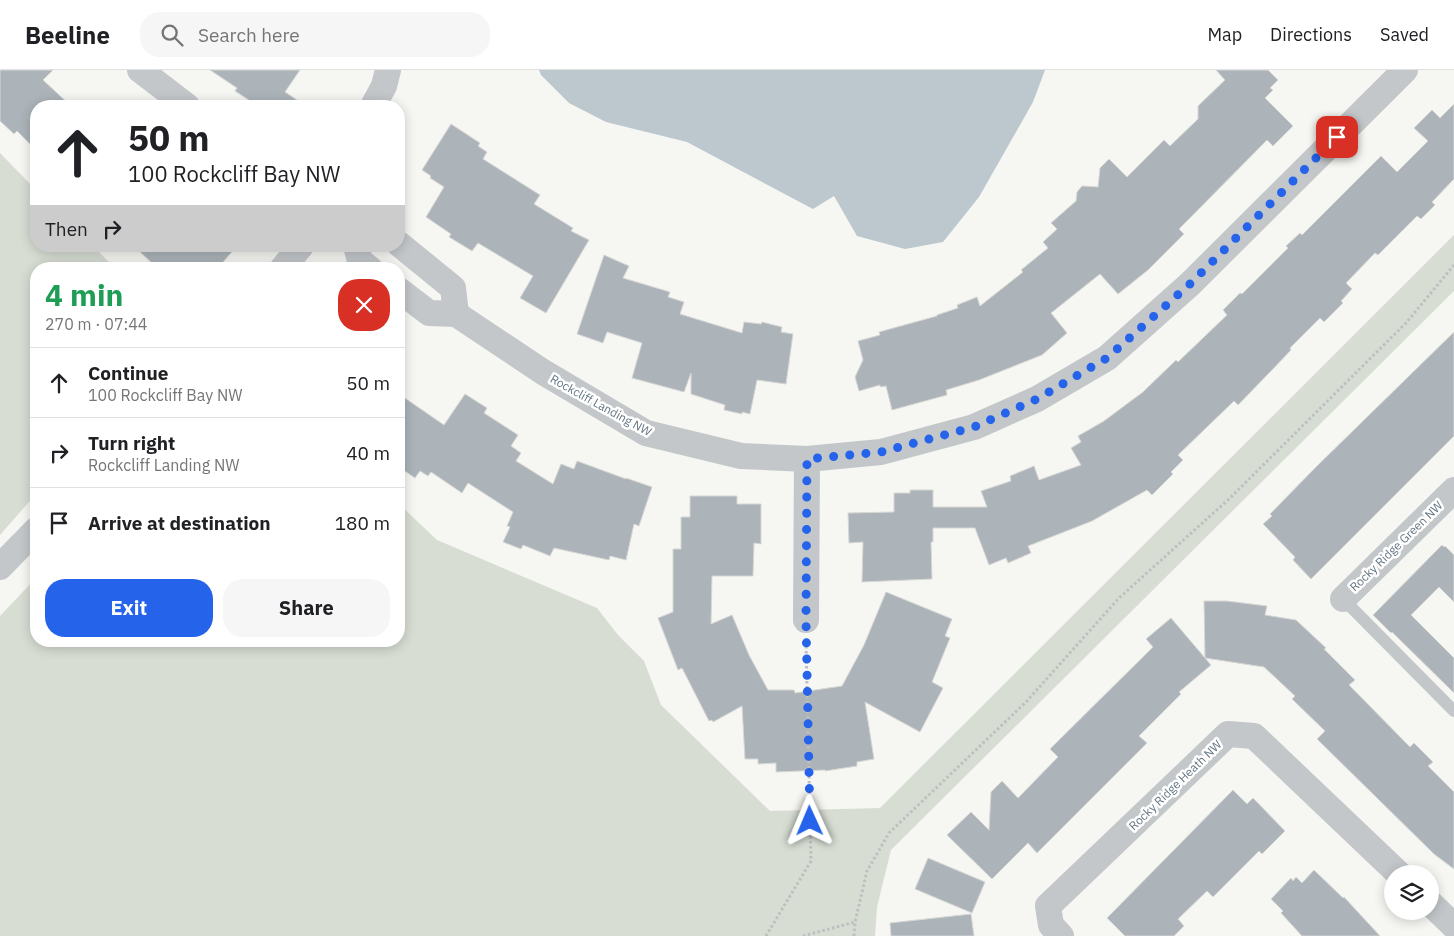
<!DOCTYPE html>
<html lang="en">
<head>
<meta charset="utf-8">
<style>
  body { margin:0; font-family:"IBM Plex Sans",sans-serif; background:#f6f6f6; color:#202124; height:100vh; display:flex; flex-direction:column; font-size:19px; white-space:nowrap }
  * { box-sizing:border-box; margin:0 }
  p { font-size:16px; color:#757577 }
  .icon { flex:none; width:28px; height:28px; fill:none; stroke:currentColor; stroke-width:2; stroke-linecap:round; stroke-linejoin:round }
  .map { position:relative; flex:1; overflow:hidden }
  .details { position:absolute; left:30px; top:192px; width:375px; height:385px; display:flex; flex-direction:column; background:#fff; border-radius:20px; box-shadow:0 2px 12px #0003 }
  .details>* { flex:none }
  .top-card { position:absolute; left:30px; top:30px; width:375px; height:152px; border-radius:20px; box-shadow:0 2px 12px #0003; background:#fff; color:#202124; overflow:hidden }
  .controls { position:absolute; left:1384px; top:795px; display:grid; gap:10px }
  .controls a { display:grid; place-items:center; width:55px; height:55px; border-radius:50%; background:#fff; box-shadow:0 2px 12px #0003; font-size:25px }
  .pin { position:absolute; display:grid; place-items:center; width:42px; height:42px; color:#fff; margin:-21px; border-radius:10px; box-shadow:0 2px 8px #0006 }
  .me { position:absolute; width:55px; margin:-28px; rotate:359deg; stroke-linejoin:round; filter:drop-shadow(0 0 4px #0008) }
  .turn { display:flex; align-items:center; gap:18px; height:105px; padding:0 15px; font-size:22px }
  .turn .icon { width:65px; height:65px; stroke-width:2.5 }
  .turn b { display:block; font-size:35px; line-height:42px }
  .then { display:flex; align-items:center; height:48px; padding:0 15px; background:#0003; gap:10px; font-size:19px }
  .round { display:grid; place-items:center; flex:none; width:52px; height:52px; border-radius:20px; background:#f6f6f6 }
  .head { display:flex; align-items:center; justify-content:space-between; height:85px; padding:0 15px }
  h1 { font-size:30px; font-weight:800; line-height:38px; color:#1e9e55 }
  .cta { display:flex; gap:10px; margin-top:auto; padding:10px 15px }
  .cta a { flex:1; height:58px; border-radius:20px; background:#2563eb; color:#fff; font-size:20px; font-weight:800; line-height:58px; text-align:center }
  .cta a+a { background:#f6f6f6; color:#202124 }
  ul { padding:0; list-style:none }
  li { display:flex; align-items:center; gap:15px; height:70px; padding:0 15px; border-top:1px solid #e0e0e0 }
  li div { flex:1 }
  li b { display:block; font-size:19px }
  li em { font-style:normal }
  header { display:flex; align-items:center; gap:30px; box-sizing:border-box; height:70px; padding:0 25px; background:#fff; border-bottom:1px solid #e0e0e0 }
  header strong { font-size:24px }
  nav { display:flex; gap:28px; margin-inline-start:auto; font-size:18px }
  .search { width:350px; height:45px; background:#f6f6f6; display:flex; align-items:center; gap:12px; box-sizing:border-box; padding:0 18px; border-radius:20px; color:#757577; font-size:19px }
  .map>svg:first-child { display:block }
</style>
</head>
<body>
<header>
<strong>Beeline</strong>
<div class="search"><svg class="icon" aria-label="search" viewBox="0 0 24 24"><circle cx="10" cy="10" r="6"/><path d="M15 15l6 6"/></svg>Search here</div>
<nav><a>Map</a><a>Directions</a><a>Saved</a></nav>
</header>
<div class="map">
<svg width="1454" height="866" viewBox="0 0 1454 866">
  <rect width="100%" height="100%" fill="#f6f6f2"/>
  <path fill="#d7ddd3" d="M 0,83 L 36,120 L 36,176 L 93,176 L 116,199 L 36,199 L 36,424 L 0,465 Z
    M 1454,165 L 1454,221 L 891,780 L 877,837 L 875,866 L 0,866 L 0,546 L 36,508 L 36,571 L 399,571 L 399,434 L 437,470 L 597,538 L 618,565 L 644,591 L 661,635 L 770,741 L 880,738 Z"/>
  <path fill="#bcc8cd" d="M 539,0 L 1045,0 L 1033,32 L 979,127 L 943,172 L 905,179 L 857,166 L 834,126 L 813,139 L 687,72 L 606,52 L 569,33 L 541,5 Z"/>
  <path fill="#acb4b9" stroke="#d7d7d5" d="M 0,0 L 53,0 L 43,10 L 71,36 L 36,36 L 36,80 L 17,61 L 14,64 L 0,51 Z
    M 210,0 L 300,0 L 285,22 L 306,36 L 258,36 L 235,21 L 237,18 Z
    M 1216,0 L 1268,0 L 1278,10 L 1270,18 L 1273,20 L 1265,28 L 1293,56 L 1273,76 L 1267,70 L 1179,159 L 1184,164 L 1148,200 L 1118,224 L 1100,204 L 1051,243 L 1067,263 L 1042,285 L 979,310 L 946,320 L 947,325 L 892,340 L 886,316 L 880,317 L 880,315 L 859,321 L 855,307 L 863,290 L 858,271 L 880,265 L 879,262 L 937,246 L 937,245 L 958,238 L 957,235 L 977,227 L 980,236 L 1023,202 L 1021,200 L 1048,178 L 1043,172 L 1057,159 L 1051,153 L 1076,131 L 1077,122 L 1082,116 L 1098,117 L 1100,98 L 1109,89 L 1127,107 L 1164,70 L 1170,76 L 1198,49 L 1198,36 L 1225,10 Z
    M 1454,34 L 1454,109 L 1432,132 L 1435,135 L 1421,149 L 1417,146 L 1378,185 L 1375,183 L 1346,213 L 1352,219 L 1341,231 L 1343,233 L 1324,252 L 1320,248 L 1290,278 L 1291,280 L 1271,301 L 1238,335 L 1234,331 L 1178,385 L 1183,390 L 1171,402 L 1173,404 L 1152,425 L 1147,420 L 1092,451 L 1028,476 L 1031,483 L 1008,493 L 1006,488 L 989,495 L 975,458 L 933,458 L 933,472 L 931,472 L 932,509 L 862,512 L 863,472 L 849,473 L 848,443 L 894,442 L 894,423 L 910,423 L 910,420 L 933,420 L 933,437 L 987,437 L 981,421 L 1011,411 L 1010,406 L 1034,396 L 1039,410 L 1081,395 L 1071,378 L 1081,372 L 1078,366 L 1104,351 L 1143,322 L 1176,290 L 1178,292 L 1227,245 L 1223,240 L 1240,223 L 1242,224 L 1288,178 L 1286,176 L 1300,163 L 1302,165 L 1381,86 L 1397,102 L 1428,71 L 1414,58 L 1432,40 L 1440,48 Z
    M 451,54 L 480,73 L 478,76 L 487,82 L 483,89 L 540,125 L 534,134 L 573,158 L 571,161 L 589,170 L 546,243 L 520,228 L 533,206 L 478,173 L 472,181 L 449,167 L 451,164 L 426,147 L 444,117 L 430,108 L 431,106 L 422,100 Z
    M 134,176 L 237,176 L 217,199 L 158,199 Z
    M 604,185 L 629,196 L 623,208 L 670,222 L 668,227 L 684,232 L 680,244 L 742,263 L 744,252 L 761,254 L 762,252 L 782,257 L 781,262 L 793,264 L 786,314 L 757,310 L 750,344 L 742,342 L 742,344 L 724,340 L 725,335 L 691,324 L 691,303 L 684,322 L 632,308 L 642,273 L 607,262 L 603,273 L 577,264 Z
    M 1454,262 L 1454,366 L 1311,509 L 1293,490 L 1295,487 L 1263,454 L 1272,446 L 1270,444 L 1317,396 Z
    M 399,324 L 444,355 L 465,324 L 487,338 L 484,343 L 518,365 L 511,376 L 521,383 L 516,391 L 553,414 L 561,394 L 574,399 L 577,391 L 626,409 L 626,408 L 652,417 L 639,456 L 634,454 L 626,490 L 610,486 L 609,490 L 554,478 L 550,486 L 523,475 L 521,479 L 503,472 L 510,457 L 507,456 L 513,442 L 468,413 L 462,423 L 431,402 L 428,406 L 420,401 L 415,408 L 399,397 Z
    M 690,426 L 737,426 L 737,434 L 761,434 L 761,474 L 754,473 L 753,506 L 712,506 L 711,554 L 732,545 L 749,585 L 768,620 L 794,620 L 795,623 L 842,616 L 864,575 L 886,522 L 952,549 L 945,566 L 950,568 L 932,612 L 943,618 L 920,662 L 865,632 L 874,689 L 857,692 L 857,696 L 825,701 L 825,700 L 776,702 L 776,693 L 758,694 L 758,689 L 745,689 L 742,636 L 713,652 L 712,650 L 709,651 L 682,598 L 678,600 L 658,548 L 673,542 L 673,479 L 681,479 L 681,447 L 690,447 Z
    M 1442,475 L 1444,477 L 1445,476 L 1454,485 L 1454,532 L 1439,517 L 1411,545 L 1454,588 L 1454,623 L 1392,562 L 1391,563 L 1373,545 Z
    M 1204,531 L 1227,531 L 1267,536 L 1265,545 L 1296,550 L 1326,578 L 1324,579 L 1355,610 L 1349,615 L 1410,677 L 1414,673 L 1433,692 L 1428,696 L 1454,722 L 1454,799 L 1434,784 L 1317,669 L 1325,661 L 1292,629 L 1295,626 L 1264,597 L 1205,588 L 1211,595 L 1179,622 L 1181,624 L 1139,666 L 1147,673 L 1037,783 L 1028,773 L 992,809 L 947,765 L 971,742 L 989,760 L 991,722 L 1002,711 L 1018,728 L 1058,687 L 1050,679 L 1153,577 L 1146,569 L 1171,548 L 1205,588 Z
    M 1233,720 L 1247,734 L 1253,728 L 1285,761 L 1262,784 L 1259,781 L 1213,827 L 1207,821 L 1178,849 L 1184,856 L 1174,866 L 1125,866 L 1107,848 Z
    M 928,788 L 985,812 L 972,843 L 915,819 Z
    M 1314,800 L 1343,828 L 1344,827 L 1380,866 L 1302,866 L 1281,843 L 1283,841 L 1271,829 L 1291,808 L 1293,811 L 1296,807 L 1302,813 Z
    M 971,844 L 974,866 L 891,866 L 890,853 Z"/>
  <g fill="none" stroke-linecap="round" stroke-linejoin="round">
    <path stroke="#bdbfc1" stroke-width="3" stroke-dasharray="2.5 2.5" stroke-linecap="butt" d="M 766,866 L 811,791 L 806,574
      M 803,866 L 855,852
      M 854,866 L 855,852 L 867,801 L 889,763 L 1026,632 L 1119,528 L 1229,429 L 1406,253 L 1454,195"/>
    <path stroke="#c3c7ca" stroke-width="12" d="M 1343,529 L 1454,641"/>
    <path stroke="#c3c7ca" stroke-width="26" d="M 140,0 L 187,36
      M 373,36 L 384,16 L 388,0
      M 399,174 L 453,218 L 456,244
      M 356,176 L 360,191 L 370,199
      M 282,199 L 301,176
      M 399,220 L 429,243 L 456,244 L 543,302 L 646,363 L 741,386 L 807,389 L 881,382 L 974,357 L 1037,329 L 1107,288 L 1190,214 L 1405,0
      M 0,497 L 36,460
      M 1343,529 L 1454,420
      M 806,550 L 807,389
      M 1430,833 L 1454,856
      M 1061,866 L 1051,855 L 1048,836 L 1228,664 L 1254,666 L 1399,804"/>
  </g>
  <g fill="none" stroke-linecap="round" stroke-linejoin="round">
    <path stroke="#2563eb" stroke-width="9" stroke-dasharray="0 16.2" d="M 810,751 L 806,550 L 807,389 L 881,382 L 974,357 L 1037,329 L 1107,288 L 1190,214 L 1337,67"/>
  </g>
  <g text-anchor="middle" dominant-baseline="central" stroke-width="5" stroke-linejoin="round" paint-order="stroke">
    <g font-size="12" fill="#647684" stroke="#fff">
      <text transform="translate(601 335) rotate(29)">Rockcliff Landing NW</text>
      <text transform="translate(1396 476) rotate(-44)">Rocky Ridge Green NW</text>
      <text transform="translate(1175 715) rotate(-44)">Rocky Ridge Heath NW</text>
    </g>
  </g>
</svg>
<div class="controls">
<a><svg class="icon" aria-label="layers" viewBox="0 0 24 24"><path d="M12 4l9 5-9 5-9-5zM3 14l9 5 9-5"/></svg></a>
</div>
<div class="pin" style="left:1337px;top:67px;background:#d93025"><svg class="icon" aria-label="arrive" viewBox="0 0 24 24"><path d="M6 21V4h12l-3 4 3 4H6"/></svg></div>
<svg class="me" style="left:810px;top:751px" viewBox="-20 -20 40 40"><path d="M0-17L14 15 0 8-14 15z" fill="#2563eb" stroke="#fff" stroke-width="4"/></svg>
<div class="top-card">
<div class="turn"><svg class="icon" aria-label="ahead" viewBox="0 0 24 24"><path d="M12 20V5M6 11l6-6 6 6"/></svg><div><b>50 m</b>100 Rockcliff Bay NW</div></div>
<div class="then">Then<svg class="icon" aria-label="right" viewBox="0 0 24 24"><path d="M7 20v-9h11M14 6l5 5-5 5"/></svg></div>
</div>
<section class="details">
<div class="head"><div><h1>4 min</h1><p>270 m · 07:44</p></div><a class="round" style="background:#d93025;color:#fff"><svg class="icon" aria-label="close" viewBox="0 0 24 24"><path d="M6 6l12 12M18 6L6 18"/></svg></a></div>
<ul>
<li><svg class="icon" aria-label="ahead" viewBox="0 0 24 24"><path d="M12 20V5M6 11l6-6 6 6"/></svg><div><b>Continue</b><p>100 Rockcliff Bay NW</p></div><em>50 m</em></li>
<li><svg class="icon" aria-label="right" viewBox="0 0 24 24"><path d="M7 20v-9h11M14 6l5 5-5 5"/></svg><div><b>Turn right</b><p>Rockcliff Landing NW</p></div><em>40 m</em></li>
<li><svg class="icon" aria-label="arrive" viewBox="0 0 24 24"><path d="M6 21V4h12l-3 4 3 4H6"/></svg><div><b>Arrive at destination</b></div><em>180 m</em></li>
</ul>
<div class="cta"><a>Exit</a><a>Share</a></div>
</section>
</div>
</body>
</html>
